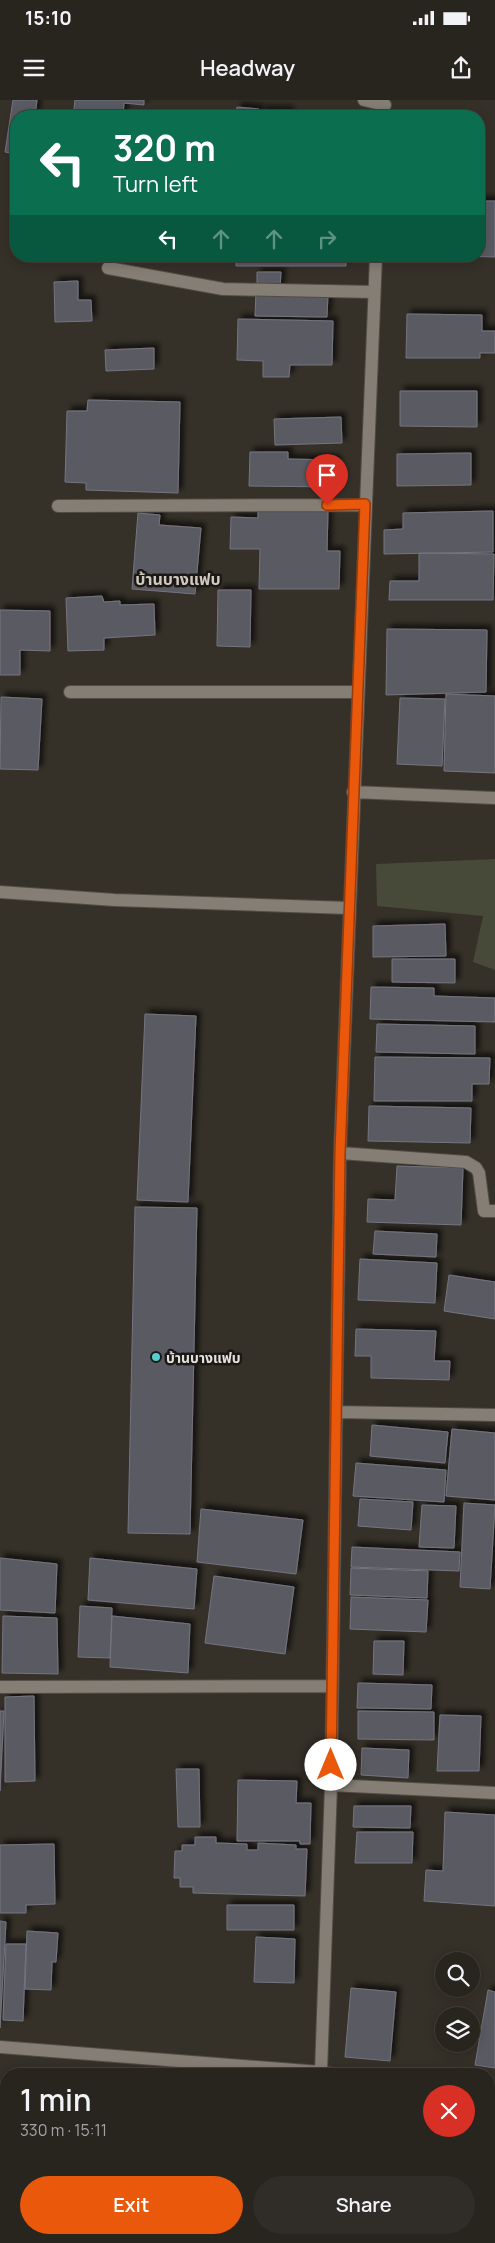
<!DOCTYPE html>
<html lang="en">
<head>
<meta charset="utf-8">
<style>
  body { margin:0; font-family:Manrope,"Noto Sans Thai",sans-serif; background:#302c27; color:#f1f3f6; height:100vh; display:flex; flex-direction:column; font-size:19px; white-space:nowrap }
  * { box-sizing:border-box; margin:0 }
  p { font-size:16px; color:#a5a4a4 }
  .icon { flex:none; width:28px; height:28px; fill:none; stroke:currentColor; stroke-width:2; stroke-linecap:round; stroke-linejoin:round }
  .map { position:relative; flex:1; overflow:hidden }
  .sheet { position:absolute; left:0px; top:1968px; width:495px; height:176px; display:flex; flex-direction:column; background:#28241e; border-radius:20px 20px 0 0; box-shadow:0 2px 12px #0003,0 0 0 1px #44413c }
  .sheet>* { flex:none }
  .guide { position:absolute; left:10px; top:10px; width:475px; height:152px; border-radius:20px; box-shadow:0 2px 12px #0003,0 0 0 1px #44413c; background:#0b6e4f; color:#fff; overflow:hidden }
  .fabs { position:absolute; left:435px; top:1852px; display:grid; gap:10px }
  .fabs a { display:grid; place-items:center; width:45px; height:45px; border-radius:50%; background:#28241e; box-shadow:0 2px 12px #0003,0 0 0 1px #44413c; font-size:25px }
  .pin { position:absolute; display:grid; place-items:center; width:42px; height:42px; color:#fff; margin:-51px -21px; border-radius:50% 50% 50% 0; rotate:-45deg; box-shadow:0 0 5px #0007 }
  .pin .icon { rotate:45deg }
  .me { position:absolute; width:55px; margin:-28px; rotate:0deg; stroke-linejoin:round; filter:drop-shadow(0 0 4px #0008) }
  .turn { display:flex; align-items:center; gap:18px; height:105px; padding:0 20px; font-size:22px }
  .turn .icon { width:65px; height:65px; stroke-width:2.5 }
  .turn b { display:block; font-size:35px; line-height:42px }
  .lanes { display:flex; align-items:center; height:48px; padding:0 20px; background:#0003; justify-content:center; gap:25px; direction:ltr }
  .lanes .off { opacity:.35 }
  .round { display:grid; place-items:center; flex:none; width:52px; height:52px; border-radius:26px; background:#302c27 }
  .headline { display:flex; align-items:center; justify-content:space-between; height:85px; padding:0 20px }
  h1 { font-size:30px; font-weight:600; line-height:38px }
  .primary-button { display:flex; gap:10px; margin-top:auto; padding:10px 20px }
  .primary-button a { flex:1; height:58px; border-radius:30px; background:#ea580c; color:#fff; font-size:20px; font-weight:600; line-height:58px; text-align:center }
  .primary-button a+a { background:#302c27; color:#f1f3f6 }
  .status { display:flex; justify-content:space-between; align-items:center; height:35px; padding:0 25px; background:#28241e; direction:ltr }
  .status svg { height:14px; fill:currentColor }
  header { display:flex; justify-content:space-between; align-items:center; height:65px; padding:0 20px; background:#28241e; font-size:22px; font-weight:600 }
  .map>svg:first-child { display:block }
</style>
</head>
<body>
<div class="status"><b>15:10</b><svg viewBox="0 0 49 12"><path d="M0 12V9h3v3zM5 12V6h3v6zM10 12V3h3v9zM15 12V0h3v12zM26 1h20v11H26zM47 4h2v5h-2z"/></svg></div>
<header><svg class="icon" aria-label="menu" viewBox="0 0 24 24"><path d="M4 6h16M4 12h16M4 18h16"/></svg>Headway<svg class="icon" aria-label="share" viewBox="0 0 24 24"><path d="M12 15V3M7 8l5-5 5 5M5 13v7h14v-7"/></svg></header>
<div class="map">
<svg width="495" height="2143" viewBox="0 0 495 2143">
  <defs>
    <filter id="shadow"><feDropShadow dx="4.5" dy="-4.5" stdDeviation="2.5" flood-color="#0009"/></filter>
  </defs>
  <rect width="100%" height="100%" fill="#353028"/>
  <path fill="#474a38" d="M 495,759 L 495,870 L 473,862 L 483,816 L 377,806 L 376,764 Z"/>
  <path fill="#5a5a64" stroke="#757580" filter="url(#shadow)" d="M 13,0 L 37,0 L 35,16 L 16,16 L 16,54 L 5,52 Z
    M 75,0 L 144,0 L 144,5 L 124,3 L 123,16 L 73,16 Z
    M 237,7 L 259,9 L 259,16 L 236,16 Z
    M 262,10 L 289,11 L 289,16 L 262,16 Z
    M 479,101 L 495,101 L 495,157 L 458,156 L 479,156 Z
    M 63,156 L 88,156 L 87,160 Z
    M 236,156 L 346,156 L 346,166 L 236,166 Z
    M 257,172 L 281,172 L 280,189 L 257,189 Z
    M 78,181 L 78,200 L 91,200 L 92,221 L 55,222 L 54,182 Z
    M 256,192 L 328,194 L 327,217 L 255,216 Z
    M 407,214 L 482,215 L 482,231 L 495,231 L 495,253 L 480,253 L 480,258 L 406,258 Z
    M 238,219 L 333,221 L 332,265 L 290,265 L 289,277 L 263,277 L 263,261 L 237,260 Z
    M 154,248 L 154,269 L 106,271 L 105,250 Z
    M 400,291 L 477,291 L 477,327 L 400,326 Z
    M 88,300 L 180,302 L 178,393 L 86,390 L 86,383 L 65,382 L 67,311 L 87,311 Z
    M 341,317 L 342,343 L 275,345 L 274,319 Z
    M 250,352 L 288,352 L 288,359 L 336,360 L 335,387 L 249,386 Z
    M 471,353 L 471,385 L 397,386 L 397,354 Z
    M 258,410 L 328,411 L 327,451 L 340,451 L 339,489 L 259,489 L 260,449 L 230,449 L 231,417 L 258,418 Z
    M 493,411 L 493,452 L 384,454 L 384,430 L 403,429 L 403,413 Z
    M 138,413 L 160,415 L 159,425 L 201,428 L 195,494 L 132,489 Z
    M 419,453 L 494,454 L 493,500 L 389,500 L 390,481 L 419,481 Z
    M 218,490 L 251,490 L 250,547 L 217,546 Z
    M 102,496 L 104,502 L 120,501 L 120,505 L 154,504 L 155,535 L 104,538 L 104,550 L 68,551 L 66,498 Z
    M 0,510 L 50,511 L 50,551 L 20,550 L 20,575 L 0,575 Z
    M 387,529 L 487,530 L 486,592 L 386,595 Z
    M 446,594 L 495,596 L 495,673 L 444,671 Z
    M 1,597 L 42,599 L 38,670 L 0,669 Z
    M 400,598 L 445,599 L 442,666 L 397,664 Z
    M 445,824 L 446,856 L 373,857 L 373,826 Z
    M 392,859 L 455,859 L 455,883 L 392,882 Z
    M 371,887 L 434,888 L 434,896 L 495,898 L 495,922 L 370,919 Z
    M 145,914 L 196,916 L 188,1102 L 137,1100 Z
    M 377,924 L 475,926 L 475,954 L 376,952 Z
    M 375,957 L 490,958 L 489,984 L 472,984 L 472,1001 L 374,1001 Z
    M 369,1006 L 471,1008 L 470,1043 L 368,1041 Z
    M 397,1066 L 463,1068 L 461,1125 L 367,1122 L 368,1099 L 395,1100 Z
    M 135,1107 L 197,1108 L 190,1434 L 128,1433 Z
    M 375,1131 L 437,1134 L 436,1157 L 373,1154 Z
    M 360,1159 L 437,1163 L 435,1203 L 358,1200 Z
    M 449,1175 L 495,1182 L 495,1219 L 444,1211 Z
    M 356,1229 L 436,1231 L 434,1261 L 450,1261 L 449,1280 L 371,1278 L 371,1256 L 355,1256 Z
    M 372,1325 L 448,1332 L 445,1363 L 370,1356 Z
    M 452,1329 L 495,1333 L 495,1400 L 446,1396 Z
    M 356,1363 L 446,1370 L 444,1402 L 353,1396 Z
    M 360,1399 L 413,1402 L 411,1430 L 358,1426 Z
    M 464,1403 L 495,1405 L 490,1489 L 460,1487 Z
    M 422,1405 L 456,1406 L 454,1448 L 419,1447 Z
    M 201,1409 L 303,1420 L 296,1474 L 197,1462 Z
    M 352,1447 L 460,1452 L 459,1471 L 351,1467 Z
    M 0,1458 L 57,1464 L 55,1513 L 0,1510 Z
    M 90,1458 L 197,1469 L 194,1509 L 88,1500 Z
    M 351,1468 L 428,1471 L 427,1498 L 350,1495 Z
    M 214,1476 L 294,1487 L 285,1554 L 205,1543 Z
    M 351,1497 L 428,1500 L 426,1532 L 350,1529 Z
    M 80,1506 L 112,1508 L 110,1558 L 78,1557 Z
    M 3,1516 L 57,1518 L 58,1574 L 2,1573 Z
    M 112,1516 L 190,1524 L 188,1573 L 110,1567 Z
    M 374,1541 L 404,1541 L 403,1575 L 373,1574 Z
    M 358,1583 L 432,1585 L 431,1609 L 357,1608 Z
    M 34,1596 L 35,1681 L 5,1682 L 5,1597 Z
    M 0,1611 L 4,1611 L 0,1691 Z
    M 358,1611 L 434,1612 L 434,1640 L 358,1639 Z
    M 440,1615 L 481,1616 L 479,1671 L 437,1671 Z
    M 362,1648 L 409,1650 L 408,1678 L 361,1675 Z
    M 176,1669 L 199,1669 L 200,1727 L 178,1727 Z
    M 238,1680 L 297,1681 L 296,1703 L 311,1703 L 310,1744 L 300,1744 L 300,1741 L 237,1741 Z
    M 354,1706 L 411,1706 L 410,1728 L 353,1727 Z
    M 445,1712 L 495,1715 L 495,1806 L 424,1801 L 426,1770 L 443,1771 Z
    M 357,1732 L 413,1732 L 412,1763 L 355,1763 Z
    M 195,1737 L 216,1737 L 216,1743 L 247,1744 L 247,1750 L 258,1750 L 258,1743 L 296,1745 L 296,1749 L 307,1749 L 305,1796 L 193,1793 L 193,1787 L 180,1787 L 180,1778 L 174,1778 L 175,1751 L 182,1751 L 182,1745 L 195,1745 Z
    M 54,1744 L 55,1804 L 26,1805 L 26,1813 L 0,1813 L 0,1745 Z
    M 227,1805 L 294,1805 L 294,1830 L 227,1830 Z
    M 0,1821 L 6,1822 L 0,1928 Z
    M 27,1831 L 58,1833 L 56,1862 L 52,1862 L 51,1890 L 25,1889 Z
    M 256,1837 L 295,1839 L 294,1883 L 254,1882 Z
    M 6,1844 L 26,1844 L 23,1921 L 3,1920 Z
    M 351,1888 L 396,1892 L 390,1961 L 345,1957 Z
    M 488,1890 L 495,1892 L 495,1968 L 475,1965 Z
    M 373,2138 L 432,2138 L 444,2140 L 444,2143 L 372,2143 Z"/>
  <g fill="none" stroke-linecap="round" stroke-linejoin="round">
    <defs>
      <path id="minor" d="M 364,0 L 385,5
        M 108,168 L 223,189 L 374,192
        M 58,406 L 365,405
        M 70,592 L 358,592
        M 353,692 L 495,698
        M 0,792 L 115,800 L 348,808
        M 340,1053 L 466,1062 L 476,1068 L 479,1073 L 484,1111 L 495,1111
        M 337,1312 L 495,1315
        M 0,1587 L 331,1586
        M 331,1685 L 495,1693
        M 0,1947 L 321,1972
        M 333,1974 L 321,1972 L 331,1685 L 340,1053 L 376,156
        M 489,1994 L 495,1995
        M 352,2143 L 353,2138"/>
    </defs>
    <use href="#minor" stroke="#514c45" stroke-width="14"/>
    <use href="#minor" stroke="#857e75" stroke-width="12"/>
  </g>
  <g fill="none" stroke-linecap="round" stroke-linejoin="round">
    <defs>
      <path id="route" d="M 327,405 L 365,404 L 340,1053 L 331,1665"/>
    </defs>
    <use href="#route" stroke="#983908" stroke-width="12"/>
    <use href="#route" stroke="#ea580c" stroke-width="9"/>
  </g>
  <circle fill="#52cdd0" stroke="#1b1815" stroke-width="2" cx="156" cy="1257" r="5"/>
  <g text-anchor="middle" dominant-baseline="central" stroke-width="5" stroke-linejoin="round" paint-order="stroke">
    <g font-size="14" font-weight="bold" fill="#e4e0db" stroke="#1b1815" text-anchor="start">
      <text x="166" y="1257">บ้านบางแฟบ</text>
    </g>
    <g font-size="16" font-weight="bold" fill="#d0c9bf" stroke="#1b1815">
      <text x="178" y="479">บ้านบางแฟบ</text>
    </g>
  </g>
</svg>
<div class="fabs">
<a><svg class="icon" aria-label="search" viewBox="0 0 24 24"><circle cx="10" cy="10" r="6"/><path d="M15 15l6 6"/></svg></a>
<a><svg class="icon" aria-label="layers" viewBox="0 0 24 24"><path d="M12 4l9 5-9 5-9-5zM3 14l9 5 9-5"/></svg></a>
</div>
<div class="pin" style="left:327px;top:405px;background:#d93025"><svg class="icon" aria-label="arrive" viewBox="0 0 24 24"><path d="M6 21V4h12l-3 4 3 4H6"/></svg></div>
<svg class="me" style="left:331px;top:1665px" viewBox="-20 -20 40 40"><circle r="19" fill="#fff"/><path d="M0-13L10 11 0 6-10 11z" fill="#ea580c"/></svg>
<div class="guide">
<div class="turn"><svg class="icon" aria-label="left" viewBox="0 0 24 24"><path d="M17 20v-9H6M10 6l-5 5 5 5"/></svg><div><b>320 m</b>Turn left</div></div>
<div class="lanes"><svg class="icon" aria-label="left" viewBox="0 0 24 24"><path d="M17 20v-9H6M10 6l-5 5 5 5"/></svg><svg class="icon off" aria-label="ahead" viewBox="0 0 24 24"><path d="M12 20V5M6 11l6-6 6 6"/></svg><svg class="icon off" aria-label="ahead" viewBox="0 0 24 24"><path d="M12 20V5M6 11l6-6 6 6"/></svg><svg class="icon off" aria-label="right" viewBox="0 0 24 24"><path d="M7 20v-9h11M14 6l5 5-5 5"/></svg></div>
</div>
<section class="sheet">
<div class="headline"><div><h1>1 min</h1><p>330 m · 15:11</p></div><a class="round" style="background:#d93025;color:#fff"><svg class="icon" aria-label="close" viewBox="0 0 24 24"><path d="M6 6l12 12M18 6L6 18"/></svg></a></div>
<div class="primary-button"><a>Exit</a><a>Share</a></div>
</section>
</div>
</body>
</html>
